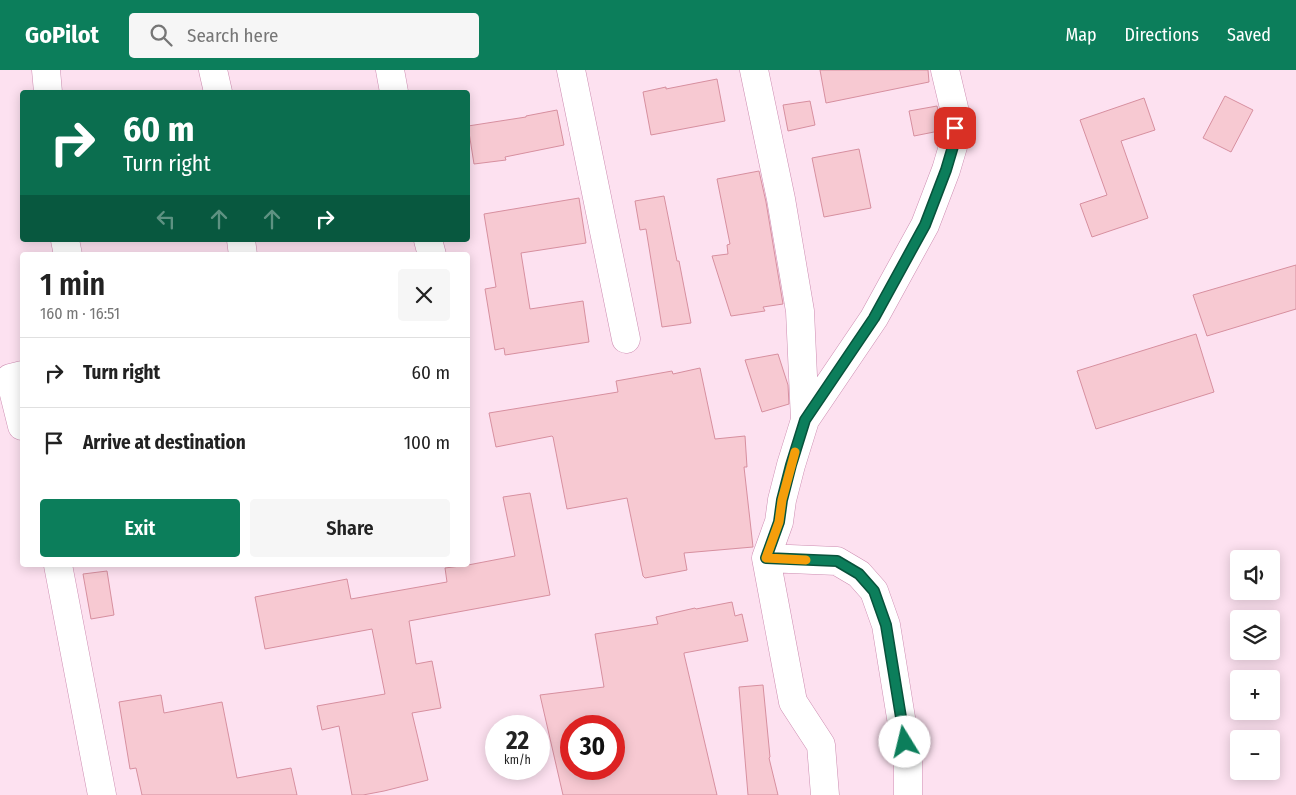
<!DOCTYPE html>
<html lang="en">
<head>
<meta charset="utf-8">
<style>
  body { margin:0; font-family:"Fira Sans Condensed",sans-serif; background:#f6f6f6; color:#222; height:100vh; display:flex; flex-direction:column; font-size:19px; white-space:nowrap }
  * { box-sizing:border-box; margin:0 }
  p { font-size:16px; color:#767676 }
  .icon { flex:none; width:28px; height:28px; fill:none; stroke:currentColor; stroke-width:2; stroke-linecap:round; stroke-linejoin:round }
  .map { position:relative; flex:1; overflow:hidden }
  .panel { position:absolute; left:20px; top:182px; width:450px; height:315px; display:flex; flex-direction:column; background:#fff; border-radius:5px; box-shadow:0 2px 12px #0003 }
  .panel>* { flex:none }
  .top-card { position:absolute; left:20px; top:20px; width:450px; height:152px; border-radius:5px; box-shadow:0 2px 12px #0003; background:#0b6e4f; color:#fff; overflow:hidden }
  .buttons { position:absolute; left:1230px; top:480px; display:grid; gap:10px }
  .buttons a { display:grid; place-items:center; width:50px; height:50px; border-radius:5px; background:#fff; box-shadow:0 2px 12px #0003; font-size:25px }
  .speed { position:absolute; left:485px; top:645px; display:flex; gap:10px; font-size:25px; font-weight:700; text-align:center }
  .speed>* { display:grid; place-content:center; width:65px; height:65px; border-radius:50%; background:#fff; box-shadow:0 2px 12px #0003; line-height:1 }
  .speed small { font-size:12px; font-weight:400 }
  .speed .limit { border:8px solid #d22; background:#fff; color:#111 }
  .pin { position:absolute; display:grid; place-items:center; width:42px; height:42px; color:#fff; margin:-21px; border-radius:10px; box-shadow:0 2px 8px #0006 }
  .me { position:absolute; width:55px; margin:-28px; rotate:351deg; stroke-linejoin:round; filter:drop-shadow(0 0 4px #0008) }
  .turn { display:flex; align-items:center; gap:18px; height:105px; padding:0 20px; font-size:22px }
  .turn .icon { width:65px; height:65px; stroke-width:2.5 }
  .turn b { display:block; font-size:35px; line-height:42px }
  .lanes { display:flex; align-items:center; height:48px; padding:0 20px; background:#0003; justify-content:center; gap:25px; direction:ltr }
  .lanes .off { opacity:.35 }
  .round { display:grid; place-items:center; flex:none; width:52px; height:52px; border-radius:5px; background:#f6f6f6 }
  .head { display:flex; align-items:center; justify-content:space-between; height:85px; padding:0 20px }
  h1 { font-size:30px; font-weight:600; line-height:38px }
  .action { display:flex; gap:10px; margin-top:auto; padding:10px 20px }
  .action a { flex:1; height:58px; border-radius:5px; background:#0c7e5b; color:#fff; font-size:20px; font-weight:600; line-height:58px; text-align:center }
  .action a+a { background:#f6f6f6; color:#222 }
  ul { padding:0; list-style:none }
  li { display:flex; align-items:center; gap:15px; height:70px; padding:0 20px; border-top:1px solid #e0e0e0 }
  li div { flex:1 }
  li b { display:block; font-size:19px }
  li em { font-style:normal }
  header { display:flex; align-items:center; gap:30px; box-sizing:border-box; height:70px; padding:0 25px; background:#0c7e5b; color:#fff }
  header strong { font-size:24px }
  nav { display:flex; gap:28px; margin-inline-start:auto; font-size:18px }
  .search { width:350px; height:45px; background:#f6f6f6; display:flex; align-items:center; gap:12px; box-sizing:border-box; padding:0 18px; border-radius:5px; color:#767676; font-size:19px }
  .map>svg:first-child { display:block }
</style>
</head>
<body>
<header>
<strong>GoPilot</strong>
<div class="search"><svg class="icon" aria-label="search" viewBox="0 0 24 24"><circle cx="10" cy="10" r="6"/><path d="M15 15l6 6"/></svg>Search here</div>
<nav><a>Map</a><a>Directions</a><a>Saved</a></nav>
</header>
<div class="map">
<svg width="1296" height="725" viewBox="0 0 1296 725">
  <rect width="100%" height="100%" fill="#fde1f0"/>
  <path fill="#f7c9d2" stroke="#d78f9f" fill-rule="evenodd" d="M 820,0 L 928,0 L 929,12 L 826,33 Z
    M 717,9 L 725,51 L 651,65 L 643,22 L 666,17 L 666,19 Z
    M 1225,26 L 1253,40 L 1231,82 L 1203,68 Z
    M 1144,28 L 1155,60 L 1121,71 L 1148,148 L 1092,167 L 1080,134 L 1107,125 L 1080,50 Z
    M 810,31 L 815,55 L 788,61 L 783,35 Z
    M 937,36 L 939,44 L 939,61 L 914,66 L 909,41 Z
    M 557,40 L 564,75 L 505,87 L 506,90 L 474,94 L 468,56 L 526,47 L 526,46 Z
    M 859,79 L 871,138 L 824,147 L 812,88 Z
    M 759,101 L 766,132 L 783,234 L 763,237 L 765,241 L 731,246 L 712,186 L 728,184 L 727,175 L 730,174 L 717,109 Z
    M 664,126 L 677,191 L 679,191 L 691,253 L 662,257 L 646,159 L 640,160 L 635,131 Z
    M 579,128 L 586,173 L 521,183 L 530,239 L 583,231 L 589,272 L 505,285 L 504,278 L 495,280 L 485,219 L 496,217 L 484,144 Z
    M 1296,195 L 1296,239 L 1207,266 L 1193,225 Z
    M 1196,264 L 1214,322 L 1096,359 L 1077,301 Z
    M 778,284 L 788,315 L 789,334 L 762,342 L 745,290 Z
    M 700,298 L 715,369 L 745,366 L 747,397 L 744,397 L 753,477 L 684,483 L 687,500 L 645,508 L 643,506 L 627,428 L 567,439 L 553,367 L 552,366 L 496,377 L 489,343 L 618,322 L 616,311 L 672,301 L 673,304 Z
    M 530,423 L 550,525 L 409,551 L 416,594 L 432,591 L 441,638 L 412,643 L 428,710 L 384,721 L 363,725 L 352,725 L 339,656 L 322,660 L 317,636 L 385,624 L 372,559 L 265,579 L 255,527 L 347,509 L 351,529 L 447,512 L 445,498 L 468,495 L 515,486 L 503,427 Z
    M 107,501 L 114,545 L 91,549 L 83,504 Z
    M 732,532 L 735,546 L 742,544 L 748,571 L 684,583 L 684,584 L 717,725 L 563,725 L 540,625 L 604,617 L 595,564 L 658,554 L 656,547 L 695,538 L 696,539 ZM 571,656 L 614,656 L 614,699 L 571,699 Z
    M 763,615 L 770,687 L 769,688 L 778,725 L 748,725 L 739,617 Z
    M 161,625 L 164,643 L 222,632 L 237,708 L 291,698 L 297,725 L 142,725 L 136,698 L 130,699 L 119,632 Z"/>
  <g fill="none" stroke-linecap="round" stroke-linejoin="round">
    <defs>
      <path id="minor" d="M 46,0 L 48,22
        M 213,0 L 218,22
        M 390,0 L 394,22
        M 571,0 L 626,269
        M 754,0 L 781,129 L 800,241 L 805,350 L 791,395 L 782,430 L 779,452 L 766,488 L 793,632 L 821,675 L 825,725
        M 65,170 L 68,185
        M 241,170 L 243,185
        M 428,170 L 432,185
        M 22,305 L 10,308 L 22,356
        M 805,350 L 874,248 L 925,155 L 946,100 L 954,73 L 955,42 L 945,0
        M 766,488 L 837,491 L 859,504 L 874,521 L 886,555 L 908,691 L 908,725
        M 58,495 L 102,725"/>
    </defs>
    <use href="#minor" stroke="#cd8db1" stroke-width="29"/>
    <use href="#minor" stroke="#fff" stroke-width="28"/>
  </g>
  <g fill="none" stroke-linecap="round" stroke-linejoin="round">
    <defs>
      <path id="route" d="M 905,672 L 886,555 L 874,521 L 859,504 L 837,491 L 766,488 L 779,452 L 782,430 L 791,395 L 805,350 L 874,248 L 925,155 L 946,100 L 954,73 L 955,58"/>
    </defs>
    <use href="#route" stroke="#08523b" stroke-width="12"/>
    <use href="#route" stroke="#0c7e5b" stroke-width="9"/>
    <path stroke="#f59e0b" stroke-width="9" d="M 795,382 L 782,430 L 779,452 L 766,488 L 806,490"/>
  </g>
</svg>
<div class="buttons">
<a><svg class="icon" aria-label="sound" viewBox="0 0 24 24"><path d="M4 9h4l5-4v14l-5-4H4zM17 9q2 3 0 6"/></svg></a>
<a><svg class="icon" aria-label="layers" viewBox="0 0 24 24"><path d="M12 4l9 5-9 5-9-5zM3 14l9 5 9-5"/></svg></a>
<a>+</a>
<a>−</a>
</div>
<div class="speed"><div>22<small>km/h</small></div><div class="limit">30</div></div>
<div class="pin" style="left:955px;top:58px;background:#d93025"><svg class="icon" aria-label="arrive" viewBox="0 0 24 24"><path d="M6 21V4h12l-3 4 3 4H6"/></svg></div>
<svg class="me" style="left:905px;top:672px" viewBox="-20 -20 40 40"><circle r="19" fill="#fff"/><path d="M0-13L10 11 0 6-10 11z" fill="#0c7e5b"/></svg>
<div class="top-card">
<div class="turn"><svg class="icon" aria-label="right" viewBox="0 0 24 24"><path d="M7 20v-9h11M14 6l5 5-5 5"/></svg><div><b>60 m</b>Turn right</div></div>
<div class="lanes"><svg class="icon off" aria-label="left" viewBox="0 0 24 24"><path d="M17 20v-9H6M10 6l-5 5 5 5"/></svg><svg class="icon off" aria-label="ahead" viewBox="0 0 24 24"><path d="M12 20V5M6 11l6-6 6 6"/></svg><svg class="icon off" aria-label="ahead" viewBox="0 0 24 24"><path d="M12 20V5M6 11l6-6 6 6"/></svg><svg class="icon" aria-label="right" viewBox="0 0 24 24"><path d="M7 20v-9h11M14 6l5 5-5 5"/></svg></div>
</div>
<section class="panel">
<div class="head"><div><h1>1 min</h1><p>160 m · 16:51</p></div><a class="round"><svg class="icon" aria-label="close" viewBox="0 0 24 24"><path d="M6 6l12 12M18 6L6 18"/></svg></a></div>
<ul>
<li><svg class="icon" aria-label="right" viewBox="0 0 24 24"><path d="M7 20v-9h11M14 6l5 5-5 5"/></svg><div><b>Turn right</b></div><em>60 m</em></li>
<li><svg class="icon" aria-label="arrive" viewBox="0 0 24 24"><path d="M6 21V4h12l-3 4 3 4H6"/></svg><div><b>Arrive at destination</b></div><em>100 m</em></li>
</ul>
<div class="action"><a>Exit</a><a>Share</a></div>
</section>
</div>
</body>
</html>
